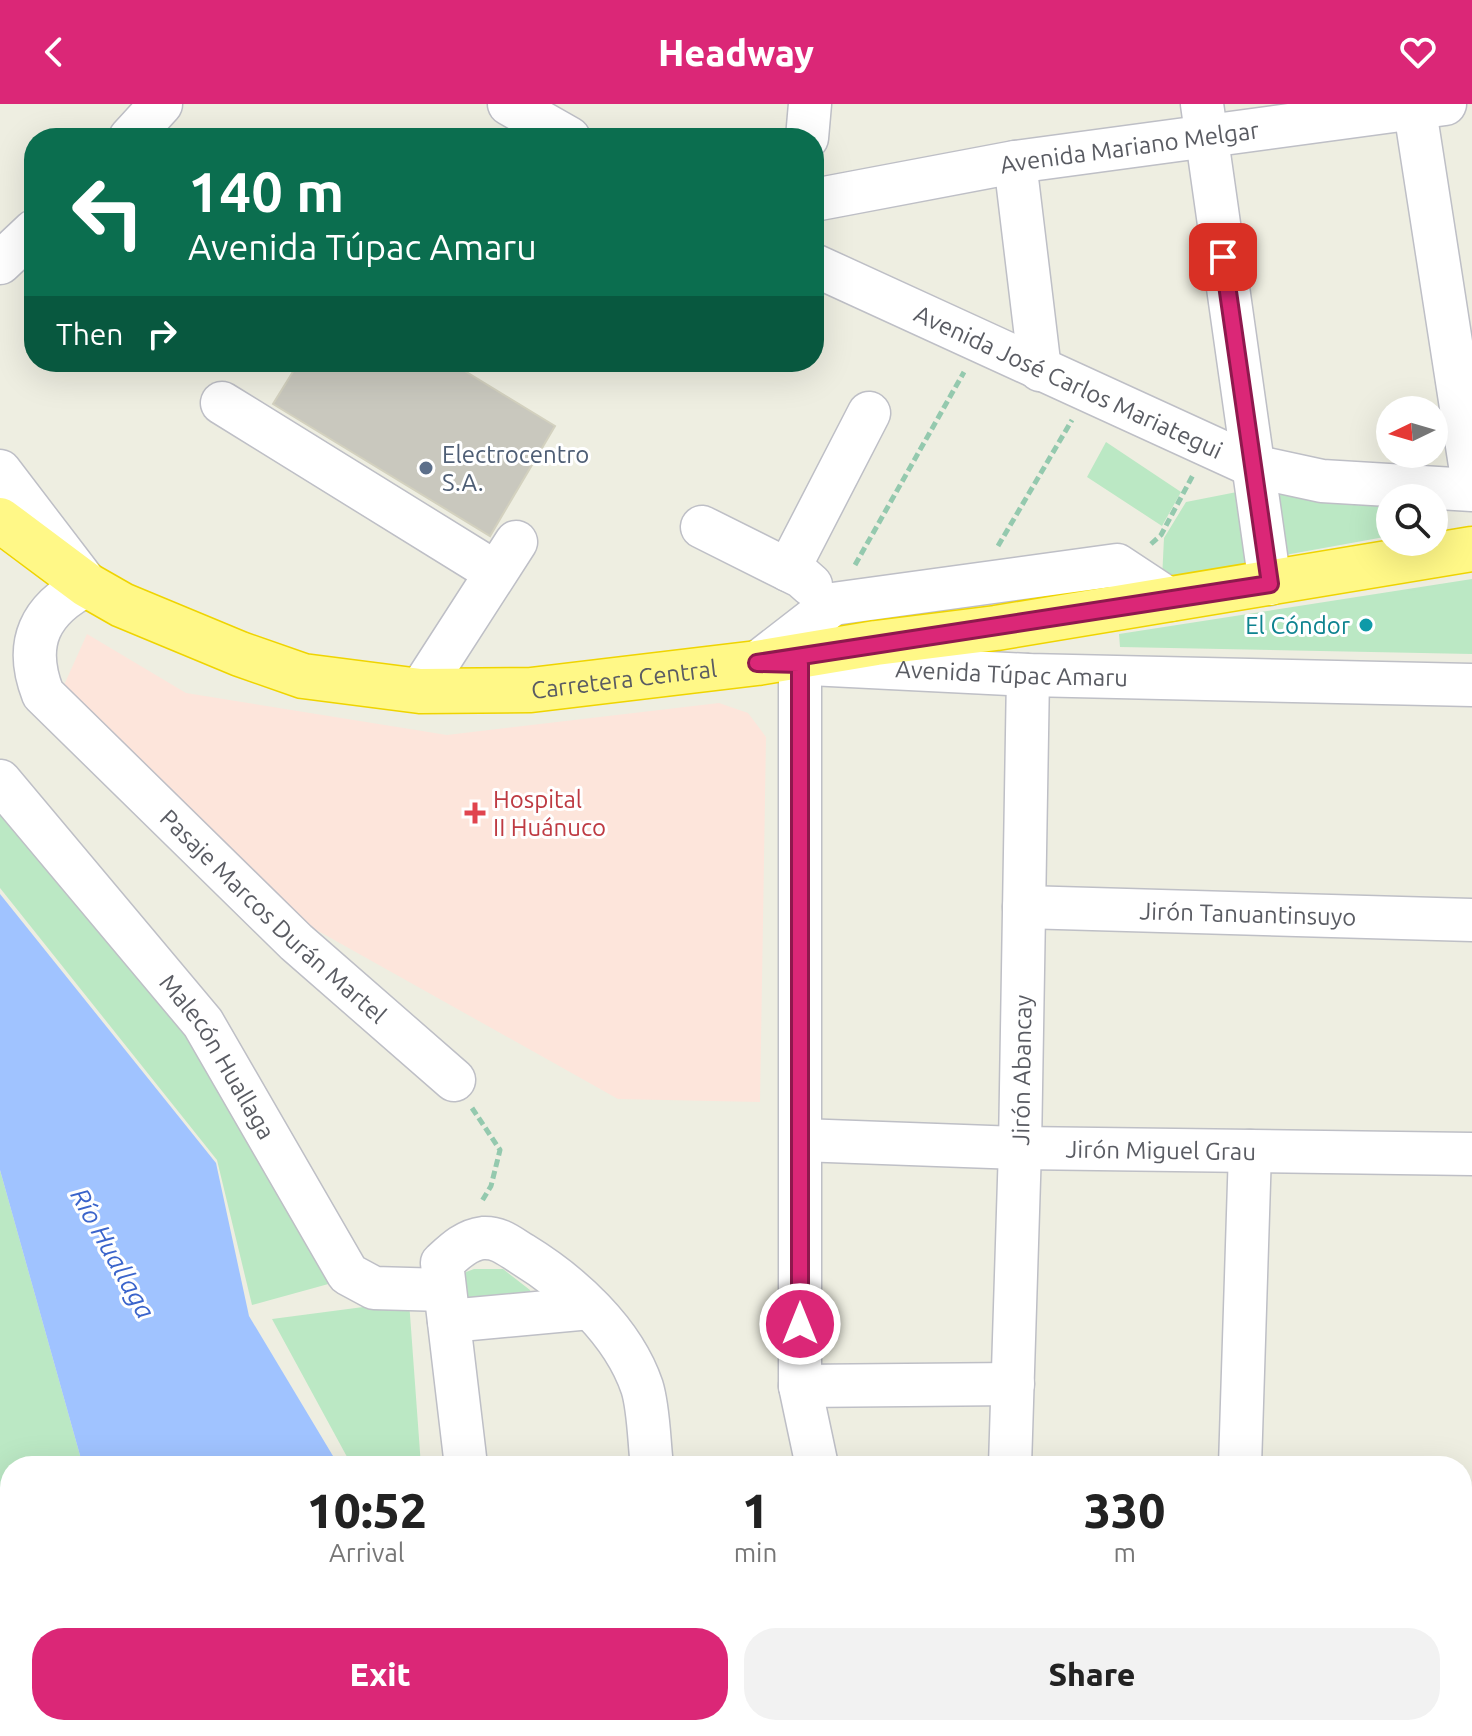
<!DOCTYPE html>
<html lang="en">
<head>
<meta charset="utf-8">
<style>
  body { margin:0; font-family:Ubuntu,sans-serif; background:#f2f2f2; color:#222; height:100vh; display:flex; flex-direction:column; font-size:30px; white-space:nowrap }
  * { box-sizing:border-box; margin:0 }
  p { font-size:26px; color:#767676 }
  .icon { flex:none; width:44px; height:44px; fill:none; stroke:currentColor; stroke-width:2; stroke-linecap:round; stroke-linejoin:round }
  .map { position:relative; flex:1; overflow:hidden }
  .side { position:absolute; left:0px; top:1352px; width:1472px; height:280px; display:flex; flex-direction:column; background:#fff; border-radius:32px 32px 0 0; box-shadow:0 8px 32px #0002 }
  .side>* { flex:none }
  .hud { position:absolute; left:24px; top:24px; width:800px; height:244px; border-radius:32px; box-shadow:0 8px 32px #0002; background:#0b6e4f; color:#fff; overflow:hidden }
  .needle { width:52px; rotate:265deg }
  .tools { position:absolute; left:1376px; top:292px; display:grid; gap:16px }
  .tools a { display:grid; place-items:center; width:72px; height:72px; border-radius:50%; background:#fff; box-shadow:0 8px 32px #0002; font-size:40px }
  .pin { position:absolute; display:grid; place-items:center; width:68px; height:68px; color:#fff; margin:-34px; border-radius:16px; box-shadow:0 4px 12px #0006 }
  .me { position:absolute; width:88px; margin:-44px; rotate:0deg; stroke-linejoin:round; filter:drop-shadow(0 0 6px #0008) }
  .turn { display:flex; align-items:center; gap:28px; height:168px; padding:0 32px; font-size:36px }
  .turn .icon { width:104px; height:104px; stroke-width:2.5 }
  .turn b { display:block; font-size:56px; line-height:68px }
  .then { display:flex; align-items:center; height:76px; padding:0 32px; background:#0003; gap:16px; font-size:30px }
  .eta { display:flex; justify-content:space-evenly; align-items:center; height:136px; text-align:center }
  .eta b { font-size:48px; font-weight:800; line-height:56px }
  .cta { display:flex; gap:16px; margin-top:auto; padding:16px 32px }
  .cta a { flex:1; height:92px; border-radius:32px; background:#db2777; color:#fff; font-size:32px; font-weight:800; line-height:92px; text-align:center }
  .cta a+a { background:#f2f2f2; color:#222 }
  header { display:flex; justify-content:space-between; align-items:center; height:104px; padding:0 32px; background:#db2777; color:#fff; font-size:36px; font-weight:800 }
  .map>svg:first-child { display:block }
</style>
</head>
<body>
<header><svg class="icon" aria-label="back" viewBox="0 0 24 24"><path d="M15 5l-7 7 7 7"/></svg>Headway<svg class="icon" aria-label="heart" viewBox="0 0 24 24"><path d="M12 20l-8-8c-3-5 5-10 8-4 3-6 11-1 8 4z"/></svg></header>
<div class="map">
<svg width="1472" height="1632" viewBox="0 0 1472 1632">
  <rect width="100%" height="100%" fill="#eeeee1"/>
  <path fill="#fde5db" d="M 87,530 L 186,589 L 447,631 L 719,599 L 748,609 L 766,633 L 760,998 L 618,995 L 295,814 L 60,590 Z"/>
  <path fill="#bbe8c4" d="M 1106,338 L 1181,388 L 1162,422 L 1087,373 Z
    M 1269,377 L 1390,405 L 1390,432 L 1285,451 Z
    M 1242,387 L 1252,458 L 1162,475 L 1164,434 L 1186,398 Z
    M 1472,475 L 1472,550 L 1120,543 L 1119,530 Z
    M 0,680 L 179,899 L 332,1179 L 252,1201 L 217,1056 L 0,784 Z
    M 0,1066 L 83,1362 L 10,1362 L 10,1524 L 0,1490 Z
    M 474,1165 L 503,1165 L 530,1186 L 534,1199 L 467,1204 L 462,1175 L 466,1168 Z
    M 409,1197 L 421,1362 L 352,1362 L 272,1215 Z
    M 37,1622 L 146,1622 L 149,1632 L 40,1632 Z
    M 385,1622 L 445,1622 L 446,1632 L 386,1632 Z
    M 1266,1622 L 1444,1622 L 1443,1632 L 1265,1632 Z"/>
  <path fill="#a0c3ff" d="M 0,790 L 216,1059 L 249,1212 L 339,1362 L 83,1362 L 0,1066 Z
    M 146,1622 L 381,1622 L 382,1632 L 149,1632 Z"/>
  <path fill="#c9c8be" stroke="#d3d1bf" stroke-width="2" d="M 299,258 L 450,258 L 555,322 L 490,432 L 273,300 Z"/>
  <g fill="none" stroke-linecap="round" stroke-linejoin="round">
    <defs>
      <g id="minor">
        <path d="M 509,0 L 569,34"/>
        <path d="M 1202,0 L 1270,480"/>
        <path d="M 1414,0 L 1472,374"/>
        <path d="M 130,34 L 161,0"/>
        <path d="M 807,34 L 810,0"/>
        <path d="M 1015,58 L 1040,266"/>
        <path id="s1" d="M 814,96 L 1015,58 L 1445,0"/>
        <path d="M 0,159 L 34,127"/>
        <path id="s2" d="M 814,161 L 1253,362 L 1322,377 L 1472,386"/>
        <path d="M 222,299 L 495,468"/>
        <path id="s3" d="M 0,367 L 87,481 C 40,505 23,539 43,590 L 296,838 L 454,976"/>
        <path d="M 702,423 L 802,473 L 811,481"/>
        <path d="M 788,466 L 869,309"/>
        <path d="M 757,559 L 833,500 L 1117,461 L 1170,496"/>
        <path d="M 800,560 L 800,1282 L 817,1362"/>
        <path id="s4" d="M 810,560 L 1028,571 L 1472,581"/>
        <path d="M 420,587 L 516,438"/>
        <path id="s5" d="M 0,677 L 203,919 L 348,1170 L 374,1184 L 444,1186"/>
        <path id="s6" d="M 1024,803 L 1472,816"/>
        <path id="s7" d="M 801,1036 L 1020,1044 L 1472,1050"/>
        <path d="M 449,1217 L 590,1204"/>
        <path d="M 800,1282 L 1013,1280"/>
        <path d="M 466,1362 L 442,1159 C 454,1148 466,1136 483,1134 C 499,1133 509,1142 522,1150 C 571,1180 623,1227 642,1283 C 649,1305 649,1339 652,1362"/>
        <path id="s8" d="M 1010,1362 L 1020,1044 L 1028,571"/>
        <path d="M 1240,1362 L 1250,1047"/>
        <path d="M 497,1622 L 498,1632"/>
        <path d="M 684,1622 L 685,1632"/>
        <path d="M 909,1622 L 918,1632"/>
        <path d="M 1002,1632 L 1002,1622"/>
        <path d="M 1232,1632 L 1232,1622"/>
      </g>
      <path id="major" d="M 0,1603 L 8,1632"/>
      <g id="highway">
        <path id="s9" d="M 0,416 L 87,481 L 122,501 L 240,550 L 303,572 L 420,587 L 531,586 L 757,559 L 876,539 L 996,524 L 1472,445"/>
      </g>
    </defs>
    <use href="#minor" stroke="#bebfc6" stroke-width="45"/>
    <use href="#major" stroke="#fced4d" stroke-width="47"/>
    <use href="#highway" stroke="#efd400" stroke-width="47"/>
    <path stroke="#94c9ae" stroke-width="5" stroke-dasharray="8 4" stroke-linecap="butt" d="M 1151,440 L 1161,431 L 1193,371
      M 998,442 L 1072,316
      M 855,461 L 964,268
      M 472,1004 L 500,1046 L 491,1082 L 482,1097"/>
    <use href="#minor" stroke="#fff" stroke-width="42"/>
    <use href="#major" stroke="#fcffa5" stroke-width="44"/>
    <use href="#highway" stroke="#fff887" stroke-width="44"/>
  </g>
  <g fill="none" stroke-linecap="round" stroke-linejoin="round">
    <defs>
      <path id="route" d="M 800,1220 L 800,560 L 757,559 L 1270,480 L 1223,153"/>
    </defs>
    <use href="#route" stroke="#8e194d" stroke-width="20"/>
    <use href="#route" stroke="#db2777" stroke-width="14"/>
  </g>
  <circle fill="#5c6f8a" stroke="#fff" stroke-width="3" cx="426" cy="364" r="8"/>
  <circle fill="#0f9aa8" stroke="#fff" stroke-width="3" cx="1366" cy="521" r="8"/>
  <path fill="#e0444e" stroke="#fff" stroke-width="3" d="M471 697h8v8h8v8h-8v8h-8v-8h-8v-8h8z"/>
  <g text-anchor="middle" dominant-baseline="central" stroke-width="6" stroke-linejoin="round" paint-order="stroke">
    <g font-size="24" fill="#5a5c63" stroke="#fff">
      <text stroke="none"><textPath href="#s1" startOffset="320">Avenida Mariano Melgar</textPath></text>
      <text stroke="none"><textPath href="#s2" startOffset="280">Avenida José Carlos Mariategui</textPath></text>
      <text stroke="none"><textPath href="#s4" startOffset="202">Avenida Túpac Amaru</textPath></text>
      <text stroke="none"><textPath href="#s9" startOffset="666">Carretera Central</textPath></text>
      <text stroke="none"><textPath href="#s6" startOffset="224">Jirón Tanuantinsuyo</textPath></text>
      <text stroke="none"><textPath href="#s3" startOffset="596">Pasaje Marcos Durán Martel</textPath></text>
      <text stroke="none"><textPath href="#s5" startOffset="352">Malecón Huallaga</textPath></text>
      <text stroke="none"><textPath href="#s8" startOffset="396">Jirón Abancay</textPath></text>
      <text stroke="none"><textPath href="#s7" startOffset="360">Jirón Miguel Grau</textPath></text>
    </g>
    <g font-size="24" fill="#4e5e75" stroke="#fff" text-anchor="start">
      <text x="442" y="350">Electrocentro<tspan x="442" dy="28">S.A.</tspan></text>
    </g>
    <g font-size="24" fill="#0d838f" stroke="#fff" text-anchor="end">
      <text x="1350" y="521">El Cóndor</text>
    </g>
    <g font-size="24" fill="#be3a42" stroke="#fff" text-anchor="start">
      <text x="493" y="695">Hospital<tspan x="493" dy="28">II Huánuco</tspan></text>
    </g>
    <g font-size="26" font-style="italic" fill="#3a64cb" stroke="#fff">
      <text transform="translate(113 1149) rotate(61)">Río Huallaga</text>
    </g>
  </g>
</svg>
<div class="tools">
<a><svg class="needle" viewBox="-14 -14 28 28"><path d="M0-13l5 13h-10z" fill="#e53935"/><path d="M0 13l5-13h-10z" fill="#767676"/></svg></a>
<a><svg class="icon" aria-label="search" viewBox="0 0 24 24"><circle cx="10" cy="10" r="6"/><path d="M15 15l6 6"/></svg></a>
</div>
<div class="pin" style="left:1223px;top:153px;background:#d93025"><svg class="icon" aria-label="arrive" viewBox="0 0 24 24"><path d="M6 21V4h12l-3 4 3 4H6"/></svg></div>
<svg class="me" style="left:800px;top:1220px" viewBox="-20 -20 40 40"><circle r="17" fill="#db2777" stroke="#fff" stroke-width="3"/><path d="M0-11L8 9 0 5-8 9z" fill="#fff"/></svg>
<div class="hud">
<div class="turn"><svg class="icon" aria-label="left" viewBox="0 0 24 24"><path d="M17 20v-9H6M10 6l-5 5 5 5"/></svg><div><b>140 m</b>Avenida Túpac Amaru</div></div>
<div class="then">Then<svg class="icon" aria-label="right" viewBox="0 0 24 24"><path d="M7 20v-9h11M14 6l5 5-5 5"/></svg></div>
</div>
<section class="side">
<div class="eta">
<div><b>10:52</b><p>Arrival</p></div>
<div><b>1</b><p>min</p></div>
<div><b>330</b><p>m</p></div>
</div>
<div class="cta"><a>Exit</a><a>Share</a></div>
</section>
</div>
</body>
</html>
